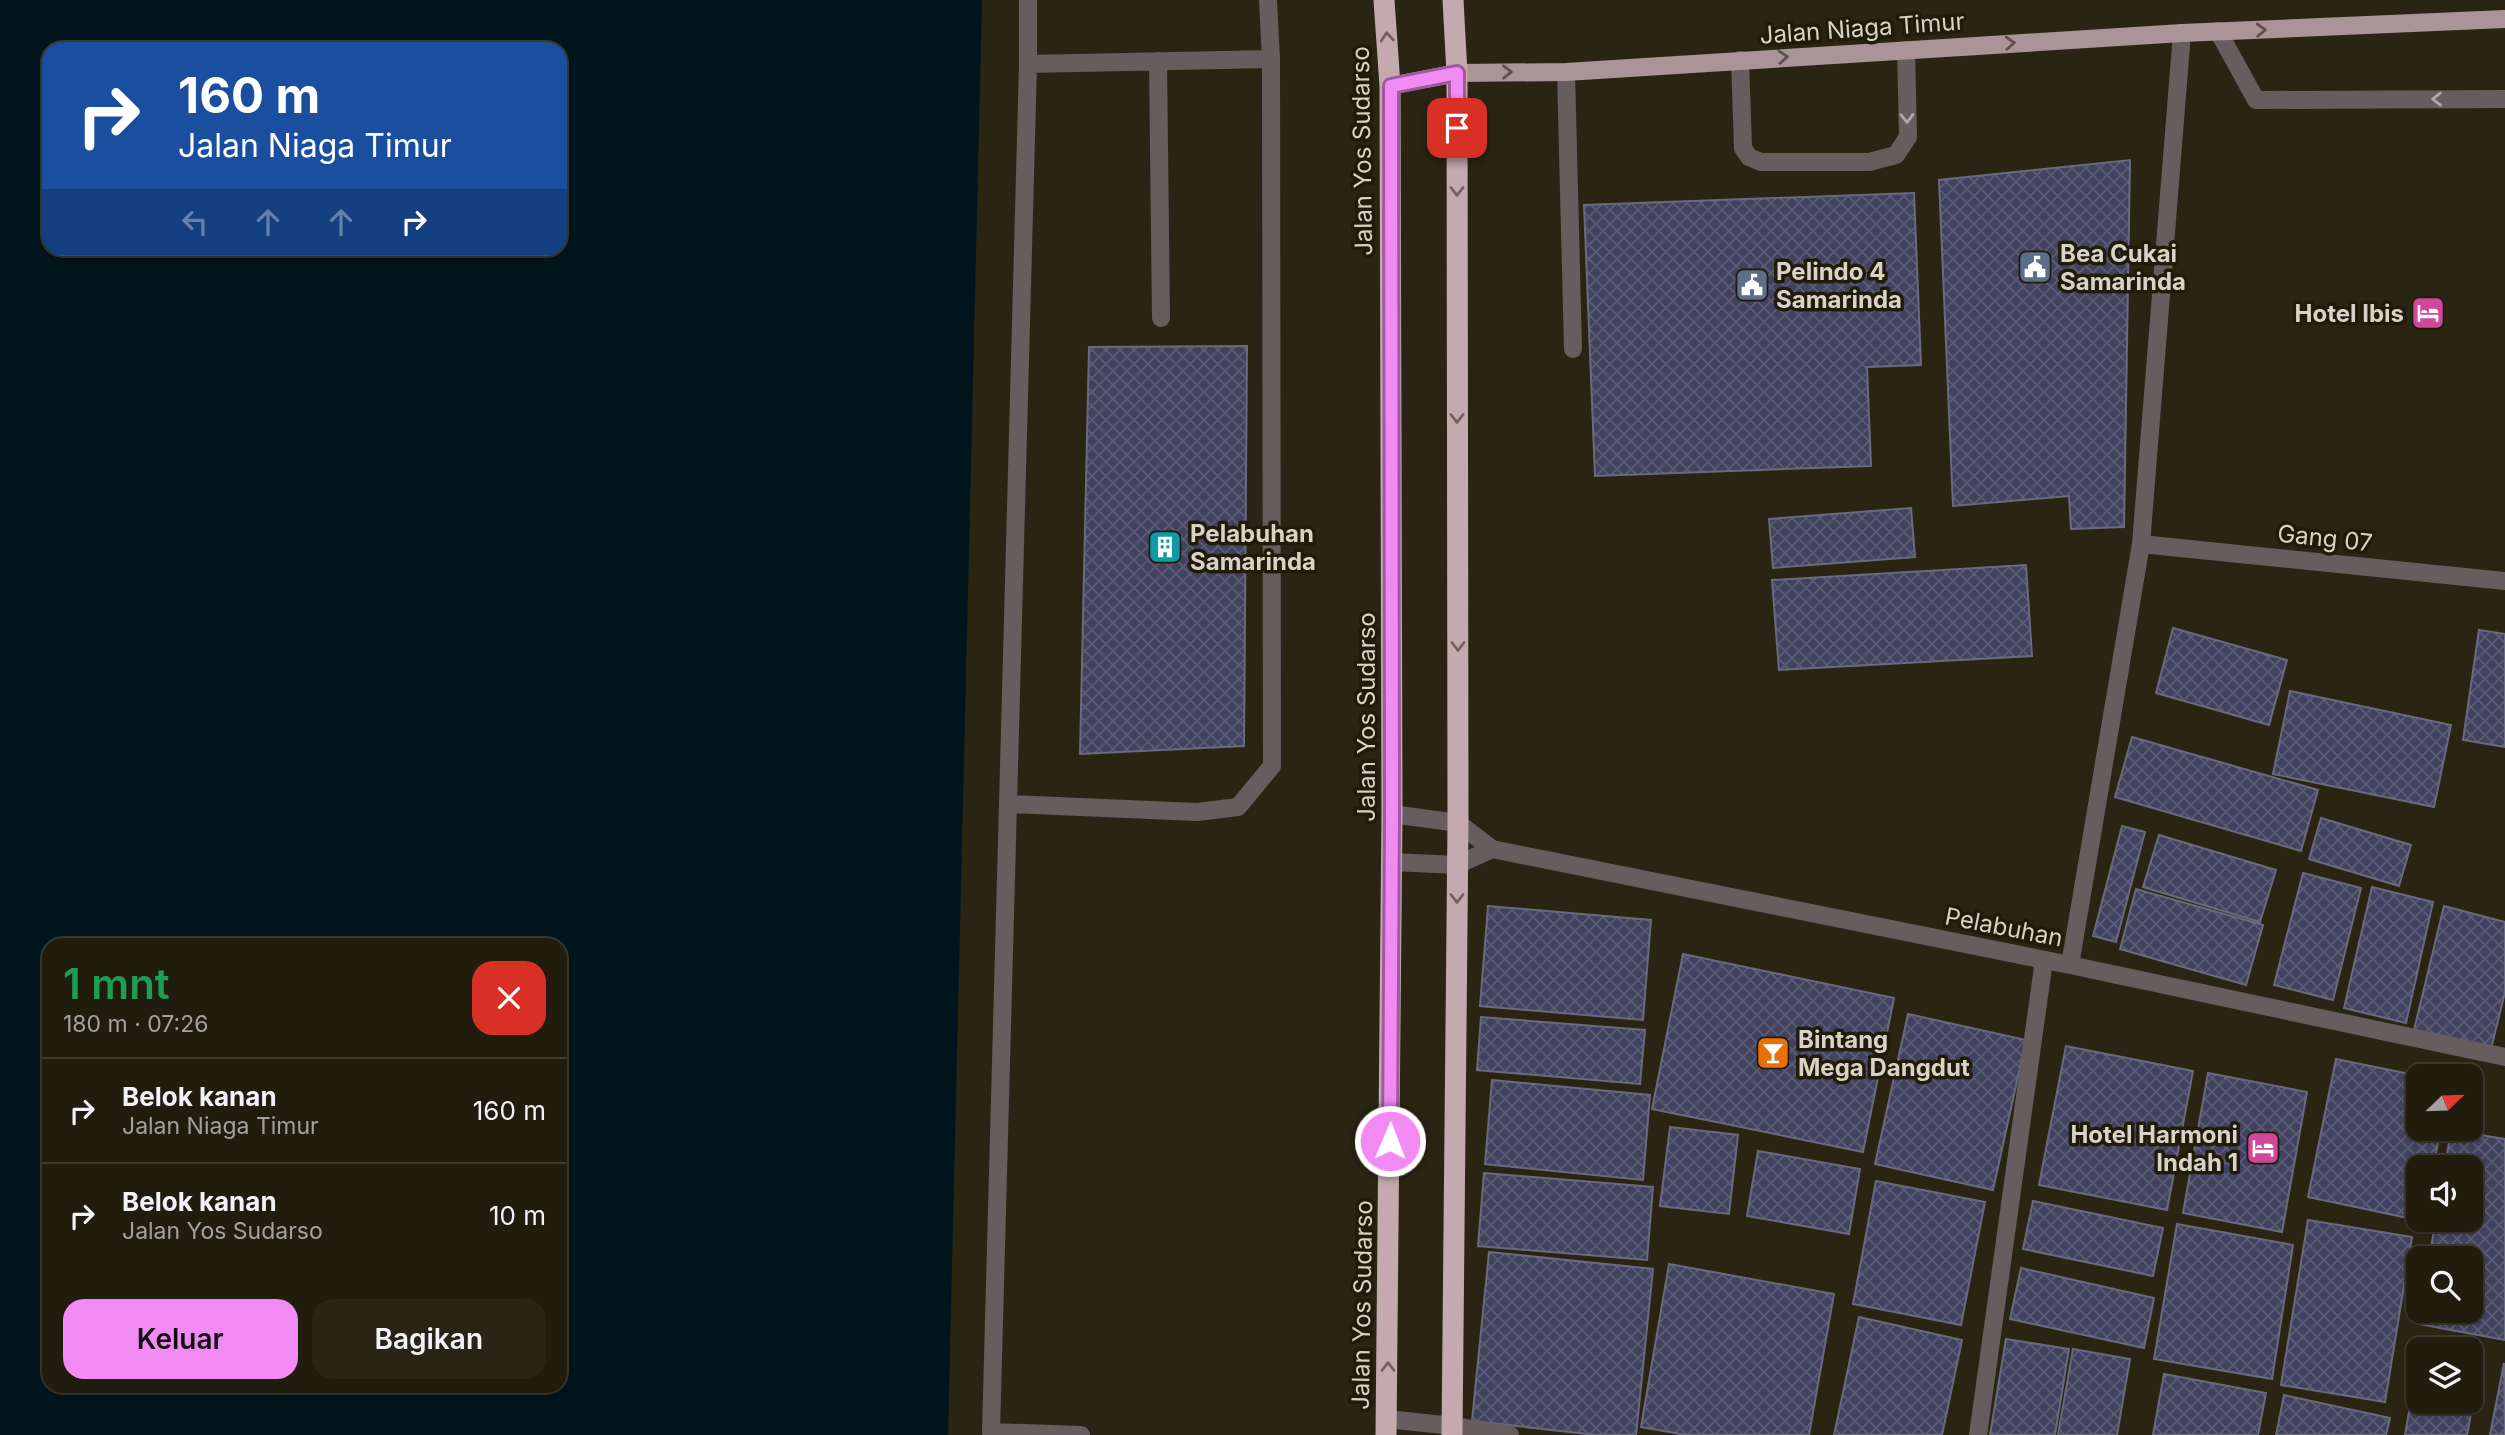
<!DOCTYPE html>
<html lang="id">
<head>
<meta charset="utf-8">
<style>
  body { margin:0; font-family:Inter,sans-serif; background:#282517; color:#f1f3f6; height:100vh; display:flex; flex-direction:column; font-size:26px; white-space:nowrap }
  * { box-sizing:border-box; margin:0 }
  p { font-size:23px; color:#a2a19e }
  .icon { flex:none; width:38px; height:38px; fill:none; stroke:currentColor; stroke-width:2; stroke-linecap:round; stroke-linejoin:round }
  .map { position:relative; flex:1; overflow:hidden }
  .drawer { position:absolute; left:42px; top:938px; width:525px; height:455px; display:flex; flex-direction:column; background:#201c0e; border-radius:21px; box-shadow:0 2px 5px #0004,0 0 0 2px #3d3a2e }
  .drawer>* { flex:none }
  .top-card { position:absolute; left:42px; top:42px; width:525px; height:214px; border-radius:21px; box-shadow:0 2px 5px #0004,0 0 0 2px #3d3a2e; background:#1a4fa0; color:#fff; overflow:hidden }
  .needle { width:46px; rotate:67deg }
  .fabs { position:absolute; left:2406px; top:1064px; display:grid; gap:14px }
  .fabs a { display:grid; place-items:center; width:77px; height:77px; border-radius:14px; background:#201c0e; box-shadow:0 2px 5px #0004,0 0 0 2px #3d3a2e; font-size:35px }
  .pin { position:absolute; display:grid; place-items:center; width:60px; height:60px; color:#fff; margin:-30px; border-radius:14px; box-shadow:0 4px 10px #0006 }
  .me { position:absolute; width:77px; margin:-38px; rotate:1deg; stroke-linejoin:round; filter:drop-shadow(0 0 5px #0008) }
  .turn { display:flex; align-items:center; gap:24px; height:147px; padding:0 21px; font-size:32px }
  .turn .icon { width:91px; height:91px; stroke-width:2.5 }
  .turn b { display:block; font-size:49px; line-height:60px }
  .lanes { display:flex; align-items:center; height:66px; padding:0 21px; background:#0003; justify-content:center; gap:35px; direction:ltr }
  .lanes .off { opacity:.35 }
  .round { display:grid; place-items:center; flex:none; width:74px; height:74px; border-radius:21px; background:#282517 }
  .headline { display:flex; align-items:center; justify-content:space-between; height:119px; padding:0 21px }
  h1 { font-size:42px; font-weight:600; line-height:52px; color:#1e9e55 }
  .cta { display:flex; gap:14px; margin-top:auto; padding:14px 21px }
  .cta a { flex:1; height:80px; border-radius:21px; background:#f28af3; color:#111; font-size:28px; font-weight:600; line-height:80px; text-align:center }
  .cta a+a { background:#282517; color:#f1f3f6 }
  ul { padding:0; list-style:none }
  li { display:flex; align-items:center; gap:21px; height:105px; padding:0 21px; border-top:2px solid #3d3a2e }
  li div { flex:1 }
  li b { display:block; font-size:26px }
  li em { font-style:normal }
  .map>svg:first-child { display:block }
</style>
</head>
<body>
<div class="map">
<svg width="2505" height="1435" viewBox="0 0 2505 1435">
  <defs>
    <pattern id="building-cross-hatch" width="8" height="8" patternUnits="userSpaceOnUse" patternTransform="scale(1.75)"><rect width="8" height="8" fill="#414160"/><path d="M0 0l8 8M0 8l8-8" fill="none" stroke="#5c5c75"/></pattern>
  </defs>
  <rect width="100%" height="100%" fill="#2a2513"/>
  <path fill="#01151c" fill-rule="evenodd" d="M 0,0 L 982,0 L 948,1435 L 0,1435 ZM 49,49 L 560,49 L 560,248 L 49,248 ZM 49,945 L 560,945 L 560,1386 L 49,1386 Z"/>
  <path fill="url(#building-cross-hatch)" stroke="#6a6a7f" stroke-width="2" d="M 2130,160 L 2124,527 L 2071,529 L 2069,496 L 1953,506 L 1939,180 Z
    M 1914,193 L 1921,365 L 1867,367 L 1871,466 L 1595,476 L 1584,205 Z
    M 1247,346 L 1244,746 L 1080,754 L 1089,347 Z
    M 1911,508 L 1915,557 L 1773,568 L 1769,519 Z
    M 2026,565 L 2032,656 L 1779,670 L 1772,580 Z
    M 2173,628 L 2287,660 L 2269,725 L 2156,693 Z
    M 2479,630 L 2505,634 L 2505,747 L 2463,740 Z
    M 2290,691 L 2451,725 L 2434,807 L 2273,774 Z
    M 2132,737 L 2318,790 L 2301,851 L 2115,797 Z
    M 2321,818 L 2411,845 L 2399,886 L 2309,859 Z
    M 2122,826 L 2145,832 L 2116,942 L 2093,936 Z
    M 2159,835 L 2276,870 L 2260,922 L 2143,887 Z
    M 2303,873 L 2361,888 L 2333,1000 L 2274,985 Z
    M 2372,887 L 2433,902 L 2406,1023 L 2344,1008 Z
    M 2136,889 L 2263,925 L 2246,985 L 2120,949 Z
    M 1488,906 L 1651,920 L 1643,1020 L 1480,1006 Z
    M 2444,906 L 2505,922 L 2505,992 L 2490,1053 L 2413,1034 Z
    M 1683,954 L 1894,998 L 1863,1152 L 1652,1109 Z
    M 1908,1014 L 2026,1040 L 1993,1190 L 1875,1164 Z
    M 1481,1017 L 1645,1030 L 1640,1084 L 1477,1070 Z
    M 2066,1046 L 2193,1071 L 2167,1210 L 2039,1185 Z
    M 2336,1059 L 2420,1076 L 2418,1129 L 2441,1129 L 2433,1167 L 2418,1167 L 2418,1220 L 2422,1221 L 2308,1197 Z
    M 2208,1073 L 2307,1092 L 2282,1232 L 2183,1213 Z
    M 1492,1080 L 1650,1095 L 1643,1180 L 1485,1164 Z
    M 1670,1127 L 1738,1135 L 1729,1214 L 1660,1206 Z
    M 2451,1130 L 2505,1139 L 2505,1340 L 2418,1324 L 2420,1311 L 2471,1311 L 2471,1258 L 2429,1258 L 2436,1220 L 2471,1220 L 2471,1167 L 2445,1167 Z
    M 1758,1151 L 1860,1169 L 1849,1234 L 1747,1216 Z
    M 1484,1173 L 1653,1187 L 1647,1260 L 1478,1246 Z
    M 1876,1181 L 1985,1202 L 1961,1325 L 1853,1304 Z
    M 2033,1201 L 2163,1228 L 2153,1276 L 2023,1249 Z
    M 2308,1220 L 2412,1237 L 2385,1402 L 2281,1385 Z
    M 2177,1224 L 2293,1245 L 2272,1379 L 2154,1359 Z
    M 1489,1252 L 1653,1269 L 1636,1435 L 1596,1435 L 1472,1421 Z
    M 1669,1264 L 1834,1294 L 1809,1435 L 1686,1435 L 1641,1427 Z
    M 2021,1268 L 2154,1298 L 2144,1348 L 2010,1319 Z
    M 1859,1317 L 1962,1340 L 1942,1435 L 1834,1435 Z
    M 2006,1339 L 2069,1349 L 2055,1435 L 1990,1435 Z
    M 2422,1340 L 2469,1349 L 2420,1349 Z
    M 2073,1349 L 2130,1359 L 2117,1435 L 2058,1435 Z
    M 2471,1350 L 2483,1352 L 2467,1435 L 2405,1435 L 2418,1360 L 2418,1402 L 2471,1402 Z
    M 2504,1363 L 2505,1435 L 2490,1435 Z
    M 2164,1374 L 2266,1393 L 2258,1435 L 2153,1435 Z
    M 2284,1395 L 2390,1418 L 2386,1435 L 2276,1435 Z"/>
  <g fill="none" stroke-linecap="round" stroke-linejoin="round">
    <path stroke="#675d5f" stroke-width="18" d="M 1028,0 L 1028,64 L 1271,59
      M 2218,31 L 2256,100 L 2505,99
      M 1740,60 L 1743,148 L 1749,157 L 1761,162 L 1869,162 L 1896,155 L 1908,137 L 1906,50
      M 1158,61 L 1161,318
      M 1028,64 L 991,1432 L 1081,1435
      M 1566,72 L 1573,349
      M 2141,544 L 2505,581
      M 1008,804 L 1197,812 L 1238,807 L 1272,766 L 1271,59 L 1268,0
      M 1392,814 L 1458,823 L 1492,849 L 2070,965 L 2505,1057
      M 1392,862 L 1457,865 L 1492,849
      M 2070,965 L 2141,544 L 2182,33
      M 1387,1419 L 1453,1426 L 1510,1435
      M 1978,1435 L 2044,960"/>
    <path stroke="#aa9498" stroke-width="18" d="M 1390,86 L 1457,73 L 1566,72 L 2182,33 L 2505,19"/>
    <path stroke="#c4aaae" stroke-width="21" d="M 1384,0 L 1390,86 L 1392,814 L 1386,1435
      M 1452,1435 L 1458,823 L 1457,73 L 1453,0"/>
  </g>
  <defs><path id="oneway-chevron" d="M-2-3.5L2.5 0L-2 3.5" fill="none" stroke-width="1.6" stroke-linecap="round" stroke-linejoin="round" transform="scale(1.75)"/></defs>
  <g stroke="#5f514a">
    <use href="#oneway-chevron" transform="translate(2261 30) rotate(-2)"/>
    <use href="#oneway-chevron" transform="translate(2010 43) rotate(-3)"/>
    <use href="#oneway-chevron" transform="translate(1783 57) rotate(-4)"/>
    <use href="#oneway-chevron" transform="translate(1507 72) rotate(-1)"/>
  </g>
  <g stroke="#72625c">
    <use href="#oneway-chevron" transform="translate(1387 37) rotate(-95)"/>
    <use href="#oneway-chevron" transform="translate(1457 191) rotate(90)"/>
    <use href="#oneway-chevron" transform="translate(1457 418) rotate(90)"/>
    <use href="#oneway-chevron" transform="translate(1458 646) rotate(90)"/>
    <use href="#oneway-chevron" transform="translate(1457 898) rotate(90)"/>
    <use href="#oneway-chevron" transform="translate(1388 1367) rotate(-90)"/>
  </g>
  <g stroke="#afaaa3">
    <use href="#oneway-chevron" transform="translate(2437 99) rotate(180)"/>
    <use href="#oneway-chevron" transform="translate(1907 118) rotate(89)"/>
  </g>
  <g fill="none" stroke-linecap="round" stroke-linejoin="round">
    <defs>
      <path id="route" d="M 1390,1141 L 1392,814 L 1391,86 L 1457,73 L 1457,128"/>
    </defs>
    <use href="#route" stroke="#9d5a9e" stroke-width="18"/>
    <use href="#route" stroke="#f28af3" stroke-width="12"/>
  </g>
  <defs>
    <symbol id="civic-square" viewBox="-11 -11 22 22"><rect x="-9" y="-9" width="18" height="18" rx="4" fill="#5c6f8a" stroke="#211b0a"/><path d="M-.6-6.5H3V-4.5H.6V-3L4-1V1h2V6H-6V1h2V-1L-.6-3ZM-1.2 2.5V6h2.4V2.5Z" fill="#fff"/></symbol>
    <symbol id="hotel-square" viewBox="-11 -11 22 22"><rect x="-9" y="-9" width="18" height="18" rx="4" fill="#d1479c" stroke="#211b0a"/><path d="M-6-4.5h1.5V1H6V5H4.5V3h-9V5H-6ZM-4 0a1.8 1.8 0 1 1 3.6 0ZM.5 0V-2.5h3Q6-2.5 6 0Z" fill="#fff"/></symbol>
    <symbol id="building-square" viewBox="-11 -11 22 22"><rect x="-9" y="-9" width="18" height="18" rx="4" fill="#0f9aa8" stroke="#211b0a"/><path d="M-4-6H4V6H1V3H-1V6H-4ZM-2.5-4.3h1.7v1.8h-1.7ZM.8-4.3h1.7v1.8H.8ZM-2.5-1h1.7V.8h-1.7ZM.8-1h1.7V.8H.8Z" fill="#fff"/></symbol>
    <symbol id="bar-square" viewBox="-11 -11 22 22"><rect x="-9" y="-9" width="18" height="18" rx="4" fill="#e8710a" stroke="#211b0a"/><path d="M-6-5H6L.8 .8V4.5H3.5V6h-7V4.5H-.8V.8Z" fill="#fff"/></symbol>
  </defs>
  <g fill-rule="evenodd">
    <use href="#civic-square" x="2016" y="248" width="38" height="38"/>
    <use href="#civic-square" x="1733" y="266" width="38" height="38"/>
    <use href="#hotel-square" x="2409" y="294" width="38" height="38"/>
    <use href="#building-square" x="1146" y="528" width="38" height="38"/>
    <use href="#bar-square" x="1754" y="1034" width="38" height="38"/>
    <use href="#hotel-square" x="2244" y="1129" width="38" height="38"/>
  </g>
  <g text-anchor="middle" dominant-baseline="central" stroke-width="7" stroke-linejoin="round" paint-order="stroke">
    <g font-size="24" fill="#d6d3c8" stroke="#211b0a">
      <text transform="translate(1862 28) rotate(-4)">Jalan Niaga Timur</text>
      <text transform="translate(1362 151) rotate(-91)">Jalan Yos Sudarso</text>
      <text transform="translate(2325 538) rotate(6)">Gang 07</text>
      <text transform="translate(1366 717) rotate(-90)">Jalan Yos Sudarso</text>
      <text transform="translate(2004 927) rotate(11)">Pelabuhan</text>
      <text transform="translate(1362 1305) rotate(-89)">Jalan Yos Sudarso</text>
    </g>
    <g font-size="24" font-weight="bold" fill="#d6d3c8" stroke="#211b0a" text-anchor="start">
      <text x="2060" y="253">Bea Cukai<tspan x="2060" dy="28">Samarinda</tspan></text>
      <text x="1776" y="271">Pelindo 4<tspan x="1776" dy="28">Samarinda</tspan></text>
      <text x="2404" y="313" text-anchor="end">Hotel Ibis</text>
      <text x="1190" y="533">Pelabuhan<tspan x="1190" dy="28">Samarinda</tspan></text>
      <text x="1798" y="1039">Bintang<tspan x="1798" dy="28">Mega Dangdut</tspan></text>
      <text x="2238" y="1134" text-anchor="end">Hotel Harmoni<tspan x="2238" dy="28">Indah 1</tspan></text>
    </g>
  </g>
</svg>
<div class="fabs">
<a><svg class="needle" viewBox="-14 -14 28 28"><path d="M0-13l5 13h-10z" fill="#e53935"/><path d="M0 13l5-13h-10z" fill="#a2a19e"/></svg></a>
<a><svg class="icon" aria-label="sound" viewBox="0 0 24 24"><path d="M4 9h4l5-4v14l-5-4H4zM17 9q2 3 0 6"/></svg></a>
<a><svg class="icon" aria-label="search" viewBox="0 0 24 24"><circle cx="10" cy="10" r="6"/><path d="M15 15l6 6"/></svg></a>
<a><svg class="icon" aria-label="layers" viewBox="0 0 24 24"><path d="M12 4l9 5-9 5-9-5zM3 14l9 5 9-5"/></svg></a>
</div>
<div class="pin" style="left:1457px;top:128px;background:#d93025"><svg class="icon" aria-label="arrive" viewBox="0 0 24 24"><path d="M6 21V4h12l-3 4 3 4H6"/></svg></div>
<svg class="me" style="left:1390px;top:1141px" viewBox="-20 -20 40 40"><circle r="17" fill="#f28af3" stroke="#fff" stroke-width="3"/><path d="M0-11L8 9 0 5-8 9z" fill="#fff"/></svg>
<div class="top-card">
<div class="turn"><svg class="icon" aria-label="right" viewBox="0 0 24 24"><path d="M7 20v-9h11M14 6l5 5-5 5"/></svg><div><b>160 m</b>Jalan Niaga Timur</div></div>
<div class="lanes"><svg class="icon off" aria-label="left" viewBox="0 0 24 24"><path d="M17 20v-9H6M10 6l-5 5 5 5"/></svg><svg class="icon off" aria-label="ahead" viewBox="0 0 24 24"><path d="M12 20V5M6 11l6-6 6 6"/></svg><svg class="icon off" aria-label="ahead" viewBox="0 0 24 24"><path d="M12 20V5M6 11l6-6 6 6"/></svg><svg class="icon" aria-label="right" viewBox="0 0 24 24"><path d="M7 20v-9h11M14 6l5 5-5 5"/></svg></div>
</div>
<section class="drawer">
<div class="headline"><div><h1>1 mnt</h1><p>180 m · 07:26</p></div><a class="round" style="background:#d93025;color:#fff"><svg class="icon" aria-label="close" viewBox="0 0 24 24"><path d="M6 6l12 12M18 6L6 18"/></svg></a></div>
<ul>
<li><svg class="icon" aria-label="right" viewBox="0 0 24 24"><path d="M7 20v-9h11M14 6l5 5-5 5"/></svg><div><b>Belok kanan</b><p>Jalan Niaga Timur</p></div><em>160 m</em></li>
<li><svg class="icon" aria-label="right" viewBox="0 0 24 24"><path d="M7 20v-9h11M14 6l5 5-5 5"/></svg><div><b>Belok kanan</b><p>Jalan Yos Sudarso</p></div><em>10 m</em></li>
</ul>
<div class="cta"><a>Keluar</a><a>Bagikan</a></div>
</section>
</div>
</body>
</html>
